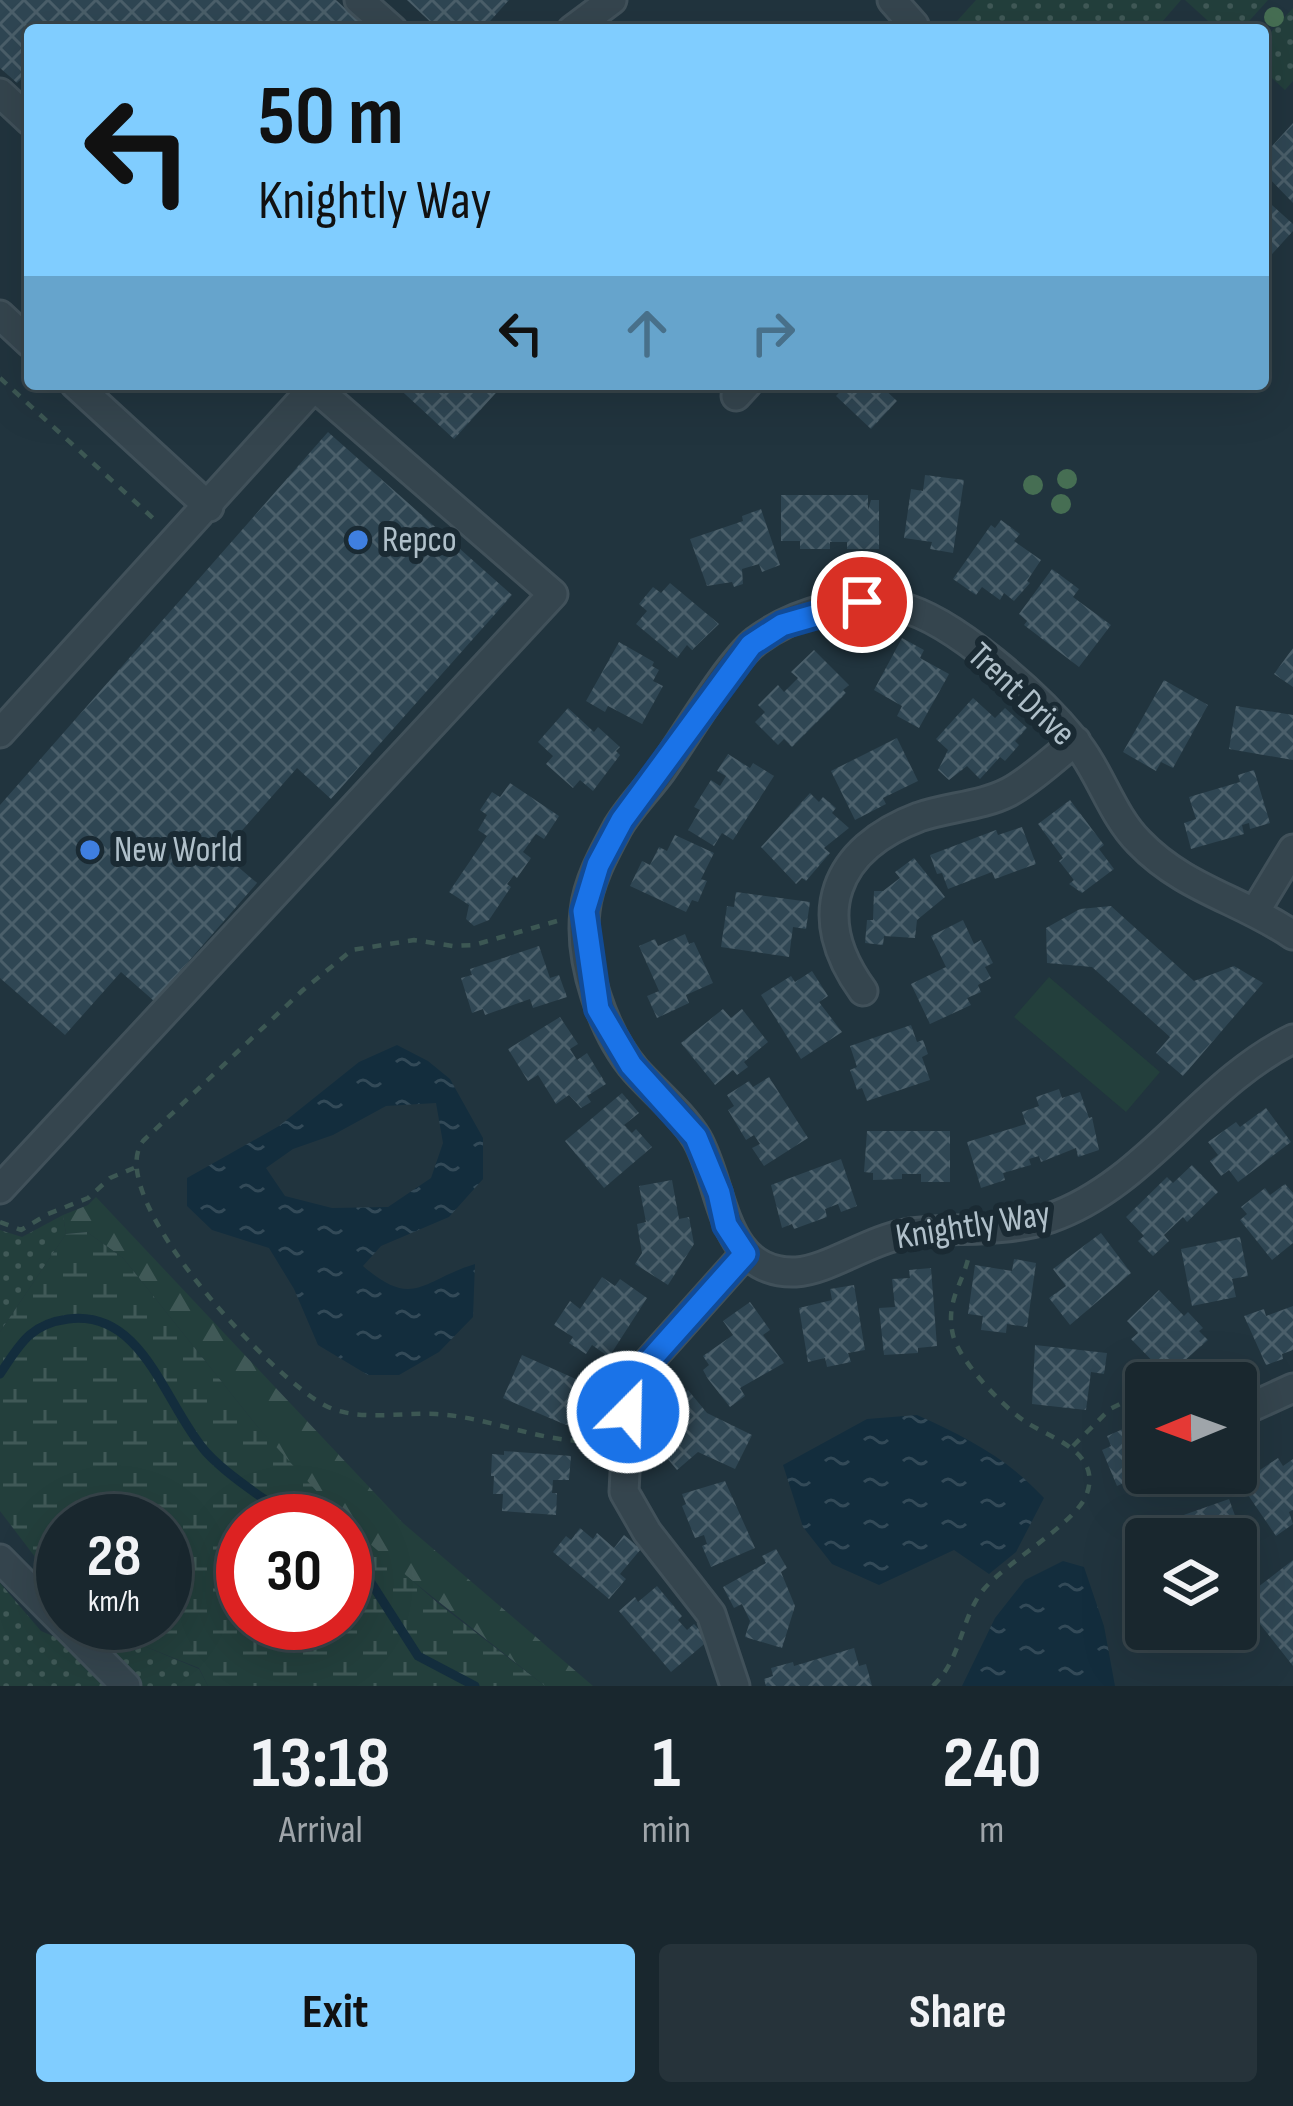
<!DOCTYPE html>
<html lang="en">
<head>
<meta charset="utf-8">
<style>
  body { margin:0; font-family:"Sofia Sans Condensed",sans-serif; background:#26333a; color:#f1f3f6; height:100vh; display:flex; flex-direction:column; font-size:45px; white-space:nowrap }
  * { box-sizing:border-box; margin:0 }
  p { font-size:39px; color:#9fa5aa }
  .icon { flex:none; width:66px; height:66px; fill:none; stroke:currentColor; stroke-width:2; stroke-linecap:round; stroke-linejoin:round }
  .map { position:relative; height:1686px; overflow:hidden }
  .sheet { display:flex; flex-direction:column; background:#19272e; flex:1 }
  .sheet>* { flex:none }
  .guide { position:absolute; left:24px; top:24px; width:1245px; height:366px; border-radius:12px; box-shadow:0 12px 48px #0002,0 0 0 3px #37444a; background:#80cdff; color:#111; overflow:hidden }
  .needle { width:78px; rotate:269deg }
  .fabs { position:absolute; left:1125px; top:1362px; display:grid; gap:24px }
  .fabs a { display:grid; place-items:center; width:132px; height:132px; border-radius:12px; background:#19272e; box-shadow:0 12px 48px #0002,0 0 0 3px #37444a; font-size:60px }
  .speed { position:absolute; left:36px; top:1494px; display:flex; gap:24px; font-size:60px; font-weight:700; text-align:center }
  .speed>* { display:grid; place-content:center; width:156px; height:156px; border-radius:50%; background:#19272e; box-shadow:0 12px 48px #0002,0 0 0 3px #37444a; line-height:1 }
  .speed small { font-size:30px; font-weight:400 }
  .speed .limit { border:18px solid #d22; background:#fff; color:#111 }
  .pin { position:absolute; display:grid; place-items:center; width:102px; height:102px; color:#fff; margin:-51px; border:6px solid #fff; border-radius:50%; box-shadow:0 3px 12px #0007 }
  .me { position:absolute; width:132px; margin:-66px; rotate:23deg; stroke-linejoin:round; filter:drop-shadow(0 0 9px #0008) }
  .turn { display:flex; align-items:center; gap:42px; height:252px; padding:0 36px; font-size:54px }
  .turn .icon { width:156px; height:156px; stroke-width:2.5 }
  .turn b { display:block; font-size:84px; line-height:102px }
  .lanes { display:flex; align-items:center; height:114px; padding:0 36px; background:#0003; justify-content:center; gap:60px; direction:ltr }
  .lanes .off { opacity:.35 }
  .eta { display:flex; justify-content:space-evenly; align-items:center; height:204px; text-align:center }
  .eta b { font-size:72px; font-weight:700; line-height:84px }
  .primary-button { display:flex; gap:24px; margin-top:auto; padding:24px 36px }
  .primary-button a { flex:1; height:138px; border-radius:12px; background:#80cdff; color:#111; font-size:48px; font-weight:700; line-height:138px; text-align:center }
  .primary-button a+a { background:#26333a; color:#f1f3f6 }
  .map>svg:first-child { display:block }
</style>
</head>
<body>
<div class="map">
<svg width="1293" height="1686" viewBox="0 0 1293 1686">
  <defs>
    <pattern id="grass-dots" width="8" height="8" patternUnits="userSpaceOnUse" patternTransform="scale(3)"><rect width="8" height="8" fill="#233f3c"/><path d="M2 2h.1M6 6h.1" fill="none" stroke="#405957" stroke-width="1.8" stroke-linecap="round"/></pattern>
    <pattern id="forest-firs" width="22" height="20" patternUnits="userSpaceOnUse" patternTransform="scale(3)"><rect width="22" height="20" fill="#233f3c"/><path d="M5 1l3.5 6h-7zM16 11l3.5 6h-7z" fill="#405957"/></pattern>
    <pattern id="wetland-marsh" width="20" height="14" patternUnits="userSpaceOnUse" patternTransform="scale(3)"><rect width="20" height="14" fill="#233f3c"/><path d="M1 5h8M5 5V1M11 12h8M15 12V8" fill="none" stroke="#405957"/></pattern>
    <pattern id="water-ripples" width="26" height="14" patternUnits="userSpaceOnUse" patternTransform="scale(3)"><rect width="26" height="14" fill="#132d3d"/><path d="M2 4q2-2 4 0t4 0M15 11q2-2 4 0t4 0" fill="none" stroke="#334a58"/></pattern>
    <pattern id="building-cross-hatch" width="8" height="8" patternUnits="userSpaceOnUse" patternTransform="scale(3)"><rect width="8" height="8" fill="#2f4653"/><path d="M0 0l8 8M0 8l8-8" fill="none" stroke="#4b5f6a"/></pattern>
  </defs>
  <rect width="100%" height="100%" fill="#21343e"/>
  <path fill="url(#grass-dots)" d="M 976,0 L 1181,0 L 1155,30 L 967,30 L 957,21 Z
    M 1185,0 L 1268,0 L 1241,30 L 1218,30 Z
    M 1293,8 L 1293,81 L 1285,90 L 1263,70 L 1263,41 Z
    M 63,1215 L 66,1234 L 0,1332 L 0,1230 L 22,1237 Z
    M 0,1583 L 41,1631 L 67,1642 L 114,1686 L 0,1686 Z
    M 72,1623 L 108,1623 L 144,1646 L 199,1669 L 208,1686 L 136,1686 Z"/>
  <path fill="url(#forest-firs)" d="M 96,1197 L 403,1523 L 593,1686 L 545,1686 L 371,1548 L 311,1488 L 257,1426 L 123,1258 L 87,1232 L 66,1234 L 63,1215 L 88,1205 Z"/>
  <path fill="url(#wetland-marsh)" d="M 87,1232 L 123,1258 L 257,1426 L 344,1521 L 243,1521 L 243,1623 L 345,1623 L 345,1522 L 439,1604 L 545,1686 L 208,1686 L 199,1668 L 144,1646 L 108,1623 L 165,1623 L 165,1521 L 63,1521 L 63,1586 L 48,1574 L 0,1511 L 0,1332 L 66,1234 Z"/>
  <path fill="#233f3c" d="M 1049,977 L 1160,1072 L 1126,1112 L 1014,1017 Z"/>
  <path fill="url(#water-ripples)" fill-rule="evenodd" d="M 397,1045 L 428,1061 L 450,1079 L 483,1138 L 483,1179 L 449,1217 L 381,1246 L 363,1266 C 414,1310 422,1280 475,1264 L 473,1317 L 439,1352 L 399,1375 L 368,1375 L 318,1345 L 294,1289 L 269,1248 L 212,1230 L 187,1206 L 187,1178 L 279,1126 L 359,1062 ZM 436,1103 L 443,1143 L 431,1178 L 388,1207 L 332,1208 L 285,1196 L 266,1168 L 293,1149 L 333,1135 L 386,1106 Z
    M 917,1415 C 966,1437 1007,1458 1044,1498 L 1016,1552 L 989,1574 L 954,1550 L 879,1585 L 832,1564 L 803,1527 L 783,1465 L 867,1419 Z
    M 1063,1561 L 1084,1567 L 1104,1626 L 1115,1686 L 962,1686 L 995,1618 L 1025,1580 Z"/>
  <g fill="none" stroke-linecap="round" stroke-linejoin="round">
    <path stroke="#132d3d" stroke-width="9" d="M 0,1374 C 20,1344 30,1324 68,1319 C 144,1309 165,1406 206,1452 C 230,1478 266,1499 294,1521
      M 345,1560 L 368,1578 L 418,1656 L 475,1686"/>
  </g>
  <path fill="url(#building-cross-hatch)" d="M 0,0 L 336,0 L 369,30 L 30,30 L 30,71 L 17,83 L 0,68 Z
    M 407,0 L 509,0 L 482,30 L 439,30 Z
    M 1293,123 L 1293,203 L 1263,172 L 1263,156 Z
    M 1263,197 L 1293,224 L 1293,231 L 1263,264 Z
    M 394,384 L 504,384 L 454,439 Z
    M 847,384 L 879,384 L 897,401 L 871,429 L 836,396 Z
    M 328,432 L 512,595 L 331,799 L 297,768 L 222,853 L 257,883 L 154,1001 L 121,972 L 65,1035 L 0,978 L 0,805 Z
    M 925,475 L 964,480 L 953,553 L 930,549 L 932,542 L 904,538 L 911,489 L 923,491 Z
    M 781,495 L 868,495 L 868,510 L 871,500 L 879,500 L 879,549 L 847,549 L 847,542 L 830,542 L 830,549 L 800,549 L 800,541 L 781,541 Z
    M 761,509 L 780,565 L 762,572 L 759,564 L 742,569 L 743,584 L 734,587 L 732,582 L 707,586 L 690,539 L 743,521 L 742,516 Z
    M 1001,520 L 1020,534 L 1014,541 L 1041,560 L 1027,581 L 1030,583 L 1014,601 L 1004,593 L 1000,600 L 982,587 L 976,595 L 953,579 L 991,525 L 995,528 Z
    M 1052,569 L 1079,589 L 1073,597 L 1111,625 L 1079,667 L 1024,625 L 1027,621 L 1019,614 Z
    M 670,583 L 719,624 L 692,650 L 687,645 L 677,658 L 636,624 L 647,611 L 639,604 L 653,587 L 661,593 Z
    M 902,638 L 924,650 L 920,658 L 949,674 L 919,728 L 897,716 L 902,706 L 874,690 Z
    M 619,642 L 654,662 L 652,666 L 659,670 L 653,681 L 663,686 L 642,724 L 608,706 L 605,712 L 586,701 Z
    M 1293,648 L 1293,687 L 1274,674 Z
    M 814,650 L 849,685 L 843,690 L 846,693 L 792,747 L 784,739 L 778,745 L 755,722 L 765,712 L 758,705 L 778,685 L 784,692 L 798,678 L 791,672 Z
    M 1164,680 L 1208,705 L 1173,768 L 1161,762 L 1156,771 L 1123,752 Z
    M 973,698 L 995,718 L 1005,708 L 1027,728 L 1015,741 L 1019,745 L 1005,761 L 1000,757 L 980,779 L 967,766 L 949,780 L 938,770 L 948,750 L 936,739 Z
    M 1236,706 L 1293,715 L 1293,760 L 1229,749 Z
    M 568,708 L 594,732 L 598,727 L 620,747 L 616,751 L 620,755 L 593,791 L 580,780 L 573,788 L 546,764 L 553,756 L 538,742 Z
    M 897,738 L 918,781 L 883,798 L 886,804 L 855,820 L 831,771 Z
    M 728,754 L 750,768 L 753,763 L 774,776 L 733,840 L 722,833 L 714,846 L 688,830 L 700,810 L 694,807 L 711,780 L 720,786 L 726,776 L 717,771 Z
    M 1254,770 L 1270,823 L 1250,829 L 1249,823 L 1242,825 L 1244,834 L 1191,849 L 1184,823 L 1196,819 L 1189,797 L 1240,782 L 1238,775 Z
    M 510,783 L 559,816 L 544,839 L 536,834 L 523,852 L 531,858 L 517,878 L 514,875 L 507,884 L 511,887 L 489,920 L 474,926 L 466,919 L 469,905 L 449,892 L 487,836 L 478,830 L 487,815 L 480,810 L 492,792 L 500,797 Z
    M 810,793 L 819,802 L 823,797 L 836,808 L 832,813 L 849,828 L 824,848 L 830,853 L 806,881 L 802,878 L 796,884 L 761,847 Z
    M 1070,800 L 1104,845 L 1099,849 L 1114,869 L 1082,893 L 1069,884 L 1074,880 L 1059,861 L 1063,858 L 1038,824 Z
    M 1022,827 L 1036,864 L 995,879 L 992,872 L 948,889 L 942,873 L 937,874 L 930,855 L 996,830 L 998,835 Z
    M 675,835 L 714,853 L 701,879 L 707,881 L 698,902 L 692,900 L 686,912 L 630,886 L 642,861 L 650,865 L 659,847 L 667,851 Z
    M 914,858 L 945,897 L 917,920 L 915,938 L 884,936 L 883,945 L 865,943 L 867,920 L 873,920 L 874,891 L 883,891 L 900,878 L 895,872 Z
    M 736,892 L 810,902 L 806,929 L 793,927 L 789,957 L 721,947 L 727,906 L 734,907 Z
    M 1111,906 L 1194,981 L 1234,966 L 1263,983 L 1183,1076 L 1156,1053 L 1170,1037 L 1092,967 L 1047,963 L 1046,928 L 1080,909 Z
    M 963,920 L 974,944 L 981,940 L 993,963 L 985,967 L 991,978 L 978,985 L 981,992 L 967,998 L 971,1005 L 930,1024 L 911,984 L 946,967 L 931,936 Z
    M 685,934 L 689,944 L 694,942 L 713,983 L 686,995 L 689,1003 L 657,1018 L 647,996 L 659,991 L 639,946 L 655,939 L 658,946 Z
    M 539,946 L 550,978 L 559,975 L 567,997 L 533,1008 L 530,999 L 485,1015 L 483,1009 L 472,1013 L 461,978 L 472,975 L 470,969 Z
    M 812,971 L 828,996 L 819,1002 L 842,1032 L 801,1059 L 761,995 L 791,976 L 795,982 Z
    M 723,1009 L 731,1018 L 742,1009 L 768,1042 L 744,1062 L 748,1067 L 737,1075 L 733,1070 L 715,1085 L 681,1043 Z
    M 560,1017 L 578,1044 L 570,1049 L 577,1060 L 587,1053 L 606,1084 L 587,1096 L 591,1102 L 581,1108 L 569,1095 L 556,1104 L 538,1075 L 528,1081 L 508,1049 Z
    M 911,1025 L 917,1042 L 923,1040 L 928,1054 L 922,1057 L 930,1080 L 867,1101 L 862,1088 L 857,1090 L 850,1070 L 857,1067 L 850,1046 Z
    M 769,1077 L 808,1138 L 764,1166 L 752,1148 L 760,1144 L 754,1135 L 746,1140 L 728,1110 L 734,1106 L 727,1095 L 749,1081 L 753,1087 Z
    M 1059,1089 L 1062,1098 L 1080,1092 L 1089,1118 L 1092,1117 L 1099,1150 L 1078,1157 L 1076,1148 L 1041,1162 L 1039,1156 L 1029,1159 L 1031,1165 L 1003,1173 L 1005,1180 L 981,1188 L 967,1142 L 1026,1124 L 1022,1112 L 1039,1106 L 1036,1097 Z
    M 622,1093 L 639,1113 L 624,1125 L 632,1133 L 636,1129 L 652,1147 L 604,1188 L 565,1141 Z
    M 1266,1108 L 1291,1142 L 1238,1182 L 1229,1170 L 1221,1176 L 1210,1161 L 1218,1155 L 1208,1142 L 1236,1122 L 1240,1127 Z
    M 867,1131 L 950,1131 L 950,1182 L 921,1182 L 921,1174 L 902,1174 L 902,1179 L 873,1180 L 873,1173 L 864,1172 Z
    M 841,1159 L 857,1206 L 841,1212 L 838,1204 L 825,1209 L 827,1217 L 794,1229 L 792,1224 L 782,1228 L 771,1185 Z
    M 1192,1165 L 1218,1192 L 1187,1222 L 1183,1217 L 1164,1235 L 1169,1241 L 1153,1256 L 1138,1241 L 1144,1236 L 1126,1217 L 1167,1177 L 1173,1183 Z
    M 672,1180 L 679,1219 L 689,1217 L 694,1244 L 668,1285 L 635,1264 L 642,1253 L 637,1224 L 646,1222 L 639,1186 Z
    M 1285,1184 L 1293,1193 L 1293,1243 L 1272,1260 L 1240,1220 L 1247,1214 L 1241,1207 L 1265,1188 L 1270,1195 Z
    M 1101,1233 L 1131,1273 L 1070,1325 L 1049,1298 L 1066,1286 L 1053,1269 Z
    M 1240,1237 L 1248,1276 L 1232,1279 L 1236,1297 L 1192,1306 L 1181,1249 Z
    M 1014,1259 L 1036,1263 L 1027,1327 L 1007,1324 L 1006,1333 L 981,1330 L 983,1316 L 968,1314 L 975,1265 L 1012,1271 Z
    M 931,1268 L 937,1346 L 918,1348 L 918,1353 L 884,1355 L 879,1308 L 895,1307 L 892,1279 L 910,1278 L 909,1270 Z
    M 602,1277 L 615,1286 L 620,1279 L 647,1298 L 609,1357 L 592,1345 L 586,1354 L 569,1343 L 573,1337 L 554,1325 L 570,1301 L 580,1309 Z
    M 854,1285 L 865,1350 L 848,1353 L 851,1362 L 827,1367 L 825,1358 L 808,1362 L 799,1308 L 832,1300 L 830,1289 Z
    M 1159,1290 L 1184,1316 L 1188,1312 L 1203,1328 L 1199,1331 L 1208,1340 L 1167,1376 L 1131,1339 L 1138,1333 L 1127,1321 Z
    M 750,1302 L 770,1330 L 763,1335 L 784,1363 L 740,1388 L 745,1396 L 730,1407 L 708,1379 L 703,1370 L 709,1365 L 703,1356 L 733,1335 L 723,1321 Z
    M 1293,1306 L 1293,1350 L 1282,1354 L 1283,1359 L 1266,1365 L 1244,1316 L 1264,1309 L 1266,1316 Z
    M 1035,1345 L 1107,1353 L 1104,1374 L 1091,1372 L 1086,1410 L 1032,1404 Z
    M 522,1355 L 587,1384 L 581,1402 L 593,1401 L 594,1423 L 566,1425 L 503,1398 Z
    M 688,1390 L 707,1413 L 752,1435 L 735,1469 L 698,1452 L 677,1470 L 651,1439 L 680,1415 L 671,1405 Z
    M 1146,1419 L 1146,1473 L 1172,1473 L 1130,1491 L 1126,1482 L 1117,1486 L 1102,1450 L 1111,1446 L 1107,1436 Z
    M 504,1451 L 571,1456 L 569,1480 L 553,1480 L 552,1493 L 557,1493 L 556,1515 L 502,1511 L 503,1494 L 493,1494 L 494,1476 L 491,1476 L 492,1454 L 504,1455 Z
    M 1278,1458 L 1283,1466 L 1293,1459 L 1293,1510 L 1289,1512 L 1293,1524 L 1276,1536 L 1233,1473 L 1253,1460 L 1260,1470 Z
    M 725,1481 L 755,1548 L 711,1567 L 702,1546 L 707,1544 L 704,1535 L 695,1538 L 682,1506 L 686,1504 L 682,1494 Z
    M 1229,1499 L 1246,1546 L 1242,1548 L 1245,1557 L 1236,1560 L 1236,1539 L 1162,1539 L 1161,1523 Z
    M 580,1528 L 593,1539 L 597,1533 L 614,1548 L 624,1535 L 641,1549 L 620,1574 L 626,1579 L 609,1599 L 553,1552 L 566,1536 L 571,1540 Z
    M 776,1549 L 787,1568 L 781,1572 L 795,1606 L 782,1648 L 745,1637 L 750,1621 L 742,1604 L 734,1608 L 723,1587 L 766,1563 L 762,1556 Z
    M 1293,1560 L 1293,1666 L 1241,1600 Z
    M 657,1586 L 682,1616 L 678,1620 L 687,1630 L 694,1624 L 709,1640 L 671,1672 L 619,1611 L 635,1597 L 638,1602 Z
    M 854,1648 L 859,1666 L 866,1664 L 872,1686 L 766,1686 L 764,1679 L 773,1676 L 771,1668 L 793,1662 L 794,1666 Z"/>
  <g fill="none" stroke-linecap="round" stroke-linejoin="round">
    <defs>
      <path id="minor" d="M 359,0 L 393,30
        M 892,0 L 914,25 L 909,30
        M 572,30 L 612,0
        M 0,93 L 30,121
        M 0,315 L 30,343
        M 75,384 L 209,507
        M 736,396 L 747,384
        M 0,733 L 314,387
        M 1256,910 L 1293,849
        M 1293,935 C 1240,899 1184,889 1139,842 C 1111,814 1100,771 1074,740 C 1039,697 953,619 900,607 C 852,596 795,612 756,641 C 728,663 684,739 661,771 C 647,790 630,807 618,827 C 604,853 588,882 585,911 C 579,962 603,1033 636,1071 C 655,1092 682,1114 697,1139 C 724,1186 721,1275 796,1272 C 829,1270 870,1239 910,1233 C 956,1227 1005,1233 1050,1218 C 1146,1185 1202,1083 1293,1039
        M 863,991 C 808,916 834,849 919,817 C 948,807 982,806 1009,792 C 1033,779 1054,758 1076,741
        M 0,1189 L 553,594 L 311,384
        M 1236,1414 L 1293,1388
        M 0,1559 L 126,1686
        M 735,1686 L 711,1614 L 647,1532 L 624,1492 L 628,1411 L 643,1368 L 745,1254"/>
    </defs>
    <use href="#minor" stroke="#41515a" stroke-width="33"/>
    <path stroke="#3c5753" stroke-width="4.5" stroke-dasharray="9 9" stroke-linecap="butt" d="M 0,378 L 155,520
      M 557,921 L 474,945 L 453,946 L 414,940 L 352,950 L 303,990 L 143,1141 C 101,1197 275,1381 326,1406 C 359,1422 400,1412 436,1414 C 491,1417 542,1444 598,1441
      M 0,1222 L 21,1230 L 48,1214 L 88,1198 L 110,1178 L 134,1168
      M 1073,1446 L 1110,1409 L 1146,1391
      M 933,1686 C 963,1657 960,1618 984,1589 C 1008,1561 1073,1525 1086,1496 C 1104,1451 1048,1438 1023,1420 C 1001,1405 959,1360 953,1335 C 945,1301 963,1284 969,1255"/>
    <use href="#minor" stroke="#35454e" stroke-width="27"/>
  </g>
  <g fill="#466e53">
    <circle cx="1274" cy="17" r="10"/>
    <circle cx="1067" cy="479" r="10"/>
    <circle cx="1033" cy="485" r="10"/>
    <circle cx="1061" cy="504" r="10"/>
  </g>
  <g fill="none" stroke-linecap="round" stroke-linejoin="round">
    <defs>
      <path id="route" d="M 628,1412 L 643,1368 L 745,1254 L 726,1225 L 719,1193 L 696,1137 L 631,1065 L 598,1009 L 584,911 L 598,865 L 622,820 L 751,645 L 782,625 L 862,602"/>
    </defs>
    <use href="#route" stroke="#114b97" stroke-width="30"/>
    <use href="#route" stroke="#1a73e8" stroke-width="21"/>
  </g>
  <g fill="#3f7fe0" stroke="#1a2a33" stroke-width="4.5">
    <circle cx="358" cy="540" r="12"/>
    <circle cx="90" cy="850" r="12"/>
  </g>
  <g text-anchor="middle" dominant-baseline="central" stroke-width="12" stroke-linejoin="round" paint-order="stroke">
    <g font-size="36" fill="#b0c0ca" stroke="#1a2a33" text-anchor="start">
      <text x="382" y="540">Repco</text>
      <text x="114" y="850">New World</text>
    </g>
    <g font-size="36" fill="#b0c0ca" stroke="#1a2a33">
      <text transform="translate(1021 695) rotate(43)">Trent Drive</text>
      <text transform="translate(973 1226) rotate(-9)">Knightly Way</text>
    </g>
  </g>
</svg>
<div class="fabs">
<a><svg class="needle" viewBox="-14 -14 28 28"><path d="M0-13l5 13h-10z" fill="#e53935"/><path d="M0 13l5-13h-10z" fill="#9fa5aa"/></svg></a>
<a><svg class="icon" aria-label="layers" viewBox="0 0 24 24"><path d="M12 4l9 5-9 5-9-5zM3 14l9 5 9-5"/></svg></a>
</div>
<div class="speed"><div>28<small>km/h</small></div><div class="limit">30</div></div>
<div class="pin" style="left:862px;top:602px;background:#d93025"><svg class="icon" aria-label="arrive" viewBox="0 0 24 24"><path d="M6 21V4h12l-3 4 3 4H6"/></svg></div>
<svg class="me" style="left:628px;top:1412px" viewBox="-20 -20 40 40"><circle r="17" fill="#1a73e8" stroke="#fff" stroke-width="3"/><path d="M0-11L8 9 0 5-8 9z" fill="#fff"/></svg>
<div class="guide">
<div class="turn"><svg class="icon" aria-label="left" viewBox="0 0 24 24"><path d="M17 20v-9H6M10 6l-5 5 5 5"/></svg><div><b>50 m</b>Knightly Way</div></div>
<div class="lanes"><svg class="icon" aria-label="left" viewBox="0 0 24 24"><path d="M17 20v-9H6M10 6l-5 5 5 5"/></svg><svg class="icon off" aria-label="ahead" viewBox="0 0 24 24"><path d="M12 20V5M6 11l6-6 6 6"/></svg><svg class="icon off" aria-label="right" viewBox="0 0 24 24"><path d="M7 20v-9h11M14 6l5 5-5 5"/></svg></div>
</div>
</div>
<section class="sheet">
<div class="eta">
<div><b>13:18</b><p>Arrival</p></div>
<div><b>1</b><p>min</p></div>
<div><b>240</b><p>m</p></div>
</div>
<div class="primary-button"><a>Exit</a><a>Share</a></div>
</section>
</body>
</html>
